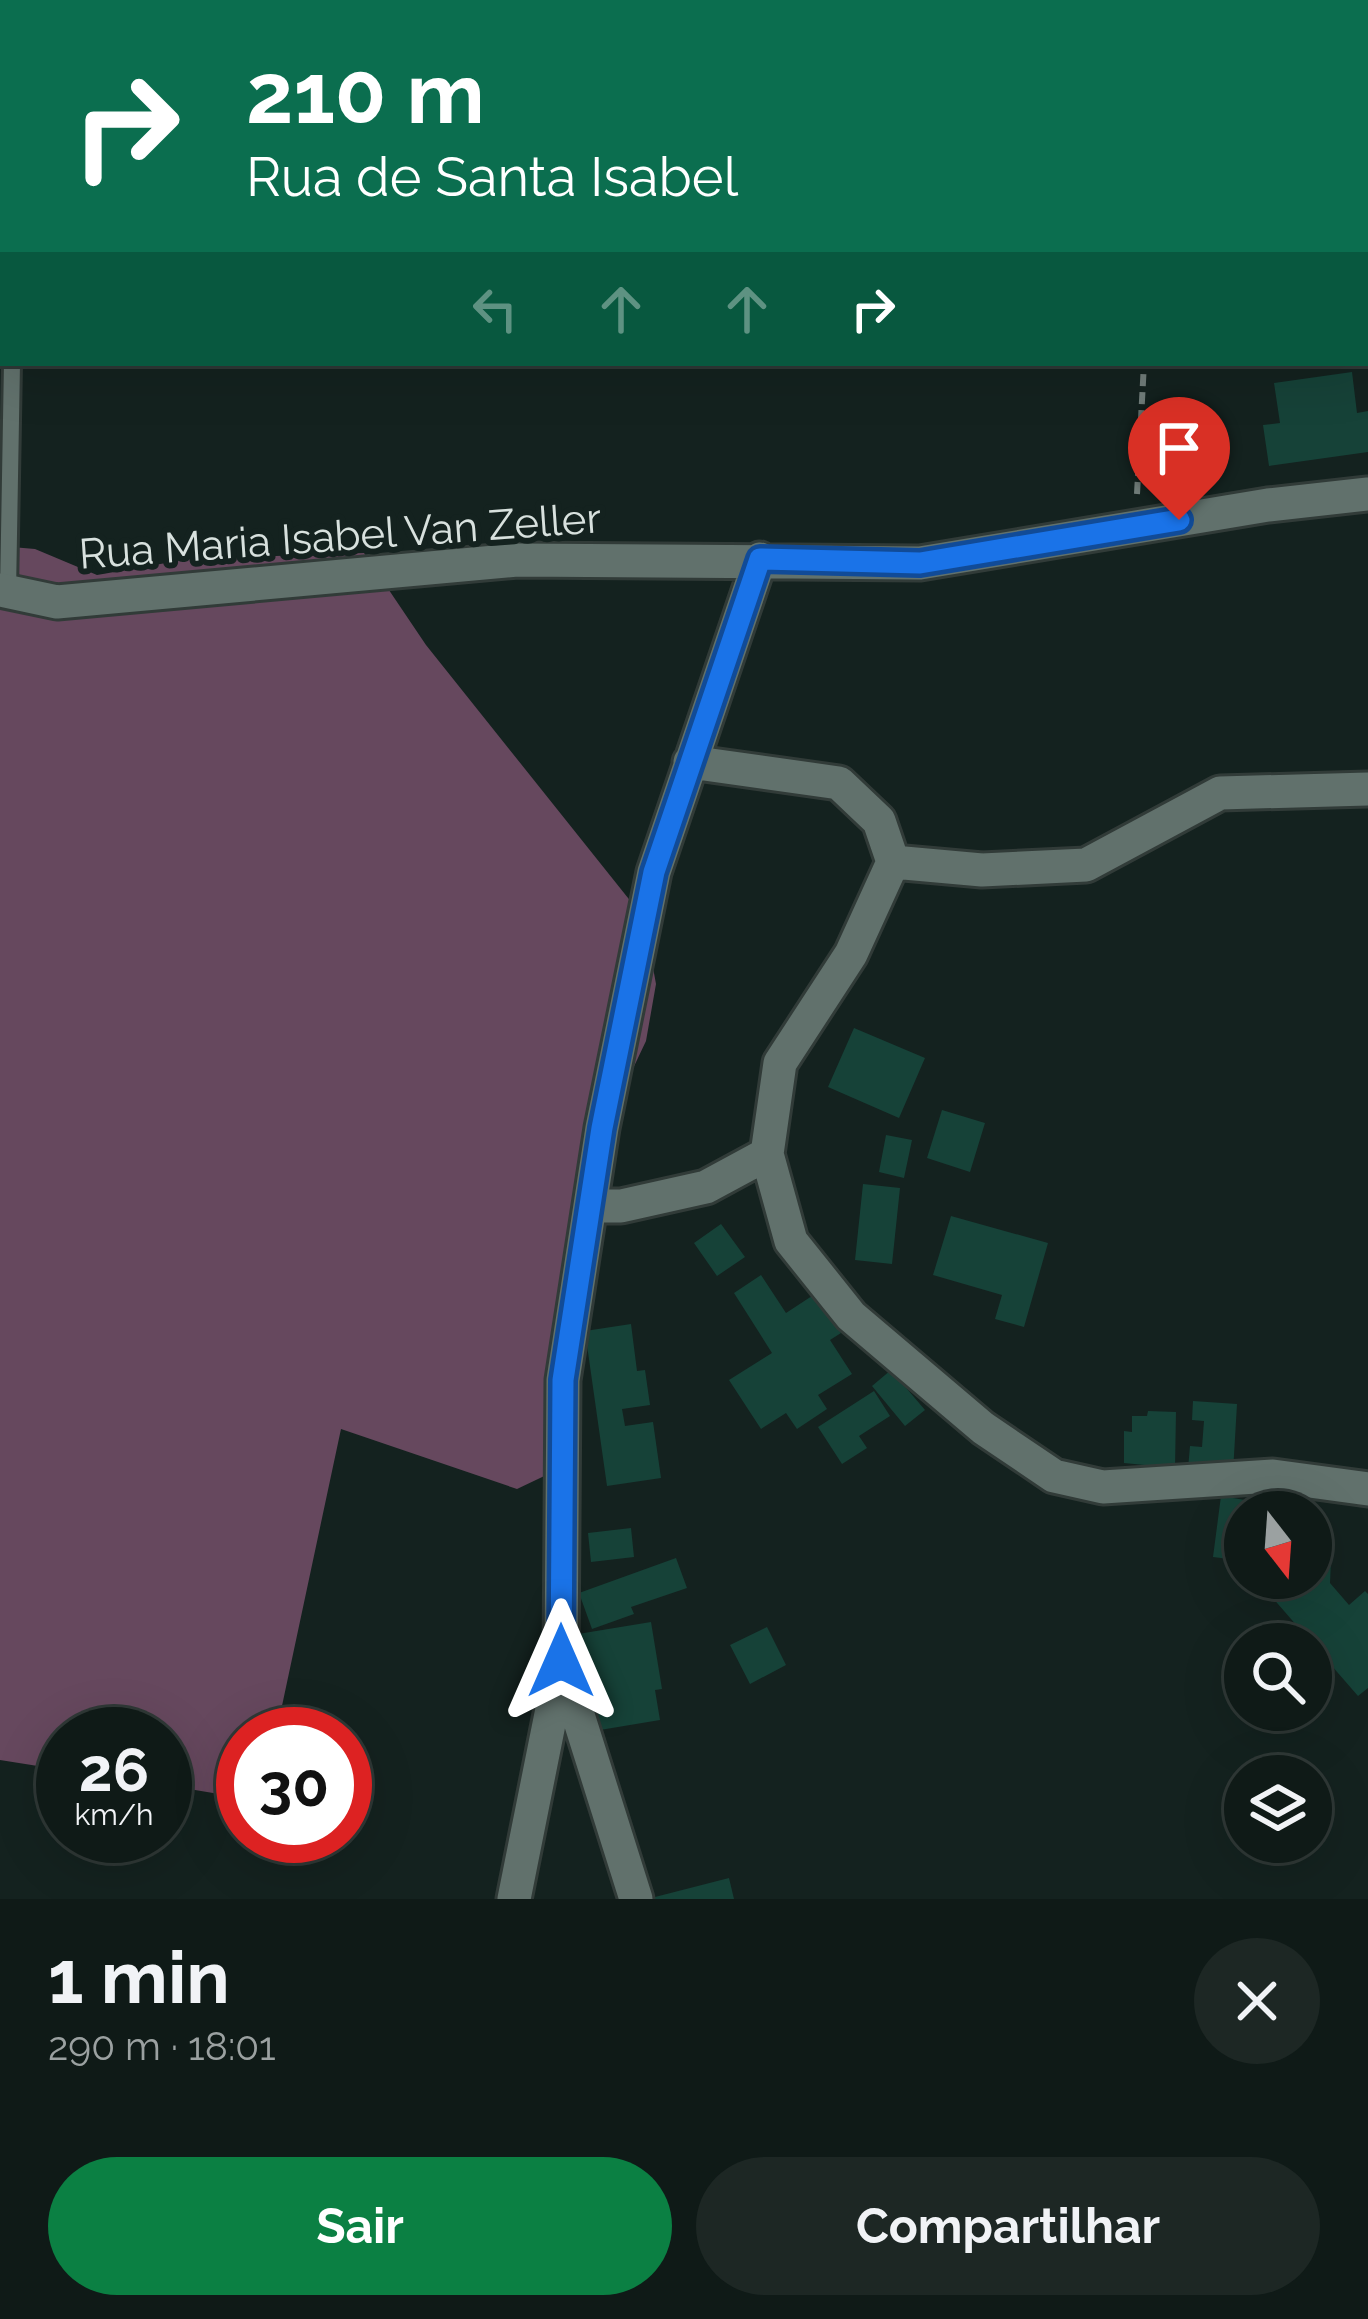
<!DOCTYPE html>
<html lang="pt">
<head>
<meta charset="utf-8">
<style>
  body { margin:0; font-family:Raleway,sans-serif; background:#1d2724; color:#f1f3f6; height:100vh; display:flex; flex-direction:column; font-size:45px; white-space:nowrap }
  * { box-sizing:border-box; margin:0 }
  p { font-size:39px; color:#9ba1a1 }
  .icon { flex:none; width:66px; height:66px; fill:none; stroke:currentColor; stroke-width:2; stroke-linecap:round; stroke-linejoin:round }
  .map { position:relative; height:1899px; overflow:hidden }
  .panel { display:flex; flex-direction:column; background:#0f1a17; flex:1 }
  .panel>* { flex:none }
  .hud { position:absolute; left:0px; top:0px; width:1368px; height:366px; box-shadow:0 12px 48px #0002,0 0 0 3px #2f3836; background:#0b6e4f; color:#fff; overflow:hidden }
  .needle { width:78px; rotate:163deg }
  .buttons { position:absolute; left:1224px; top:1491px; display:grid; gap:24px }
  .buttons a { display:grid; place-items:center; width:108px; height:108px; border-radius:50%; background:#0f1a17; box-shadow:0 12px 48px #0002,0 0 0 3px #2f3836; font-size:60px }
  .speed { position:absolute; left:36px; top:1707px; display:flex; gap:24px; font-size:60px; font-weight:700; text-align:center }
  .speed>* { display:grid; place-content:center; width:156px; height:156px; border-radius:50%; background:#0f1a17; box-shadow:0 12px 48px #0002,0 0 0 3px #2f3836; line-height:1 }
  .speed small { font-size:30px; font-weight:400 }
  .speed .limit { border:18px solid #d22; background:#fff; color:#111 }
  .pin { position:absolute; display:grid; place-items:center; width:102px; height:102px; color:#fff; margin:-123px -51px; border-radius:50% 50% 50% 0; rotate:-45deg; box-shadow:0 0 12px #0007 }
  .pin .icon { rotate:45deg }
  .me { position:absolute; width:132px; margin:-66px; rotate:0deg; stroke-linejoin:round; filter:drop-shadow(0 0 9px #0008) }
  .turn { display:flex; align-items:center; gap:42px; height:252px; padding:0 48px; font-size:54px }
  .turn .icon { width:156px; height:156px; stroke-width:2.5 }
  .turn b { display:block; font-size:84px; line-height:102px }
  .lanes { display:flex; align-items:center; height:114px; padding:0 48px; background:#0003; justify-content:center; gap:60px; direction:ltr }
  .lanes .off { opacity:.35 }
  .round { display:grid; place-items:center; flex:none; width:126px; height:126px; border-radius:63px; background:#1d2724 }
  .head { display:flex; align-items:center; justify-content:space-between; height:204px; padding:0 48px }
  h1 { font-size:72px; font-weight:700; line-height:90px }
  .primary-button { display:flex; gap:24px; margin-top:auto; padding:24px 48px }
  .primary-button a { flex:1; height:138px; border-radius:72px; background:#0b8043; color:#fff; font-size:48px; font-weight:700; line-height:138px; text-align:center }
  .primary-button a+a { background:#1d2724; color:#f1f3f6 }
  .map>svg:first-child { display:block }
</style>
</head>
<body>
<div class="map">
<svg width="1368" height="1899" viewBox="0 0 1368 1899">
  <rect width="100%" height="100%" fill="#14221f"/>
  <path fill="#66485e" d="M 0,546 L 35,549 L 97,575 L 189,559 L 364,553 L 426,645 L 644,918 L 656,984 L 646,1041 L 619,1098 L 559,1469 L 517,1489 L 341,1429 L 276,1734 L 243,1734 L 243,1798 L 165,1785 L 165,1734 L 63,1734 L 63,1770 L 0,1760 Z"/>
  <path fill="#164238" d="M 1352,372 L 1357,413 L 1368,411 L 1368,452 L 1269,466 L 1263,425 L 1280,423 L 1274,383 Z
    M 854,1028 L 925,1058 L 899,1118 L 828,1087 Z
    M 942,1110 L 985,1123 L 970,1172 L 927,1158 Z
    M 886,1135 L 912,1140 L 904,1178 L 879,1172 Z
    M 863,1184 L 900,1188 L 892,1264 L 855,1260 Z
    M 951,1216 L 1048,1243 L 1024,1327 L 995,1319 L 1002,1295 L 933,1275 Z
    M 721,1224 L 745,1257 L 717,1276 L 694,1243 Z
    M 761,1275 L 786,1313 L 815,1294 L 841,1333 L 830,1340 L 852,1374 L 818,1395 L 827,1409 L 797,1429 L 786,1413 L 761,1429 L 729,1380 L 772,1353 L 734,1293 Z
    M 631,1324 L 637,1371 L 645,1370 L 650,1405 L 622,1409 L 625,1426 L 653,1422 L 661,1478 L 607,1486 L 585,1331 Z
    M 891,1370 L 925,1410 L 905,1426 L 872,1386 Z
    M 874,1391 L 890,1416 L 859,1436 L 867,1448 L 842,1464 L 818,1427 Z
    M 1193,1401 L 1237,1404 L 1233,1472 L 1188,1469 L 1190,1446 L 1202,1447 L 1204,1421 L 1192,1420 Z
    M 1148,1411 L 1176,1412 L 1175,1468 L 1124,1463 L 1124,1431 L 1132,1432 L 1132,1416 L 1147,1416 Z
    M 1221,1496 L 1263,1503 L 1262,1512 L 1245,1512 L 1245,1561 L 1213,1557 Z
    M 631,1528 L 634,1557 L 591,1562 L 588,1533 Z
    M 676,1558 L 687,1588 L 631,1607 L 634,1614 L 592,1629 L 579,1593 Z
    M 1311,1561 L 1331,1561 L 1330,1583 L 1349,1605 L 1365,1591 L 1368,1594 L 1368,1688 L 1358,1696 L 1271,1596 L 1292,1578 L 1311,1578 Z
    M 651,1622 L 662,1689 L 655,1690 L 660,1720 L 594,1731 L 578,1634 Z
    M 767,1627 L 786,1665 L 750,1684 L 730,1645 Z
    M 729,1878 L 734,1899 L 655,1899 L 655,1897 Z"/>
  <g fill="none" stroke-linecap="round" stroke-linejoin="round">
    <defs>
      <path id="service" d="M 0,260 L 3,282
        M 8,592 L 12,363"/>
      <path id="minor" d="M 903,3 L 906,0
        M 0,43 L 3,43
        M 1365,111 L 1368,111
        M 0,590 L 57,602 L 517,560 L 920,563 L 1268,505 L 1368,494
        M 690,762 L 839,783 L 879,821 L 893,862 L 851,954 L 780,1063 L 767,1154 L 791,1241 L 851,1316 L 983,1428 L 1054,1476 L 1103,1487 L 1273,1476 L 1368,1489
        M 893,862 L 982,870 L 1086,865 L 1220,793 L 1368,789
        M 590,1206 L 621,1206 L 706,1187 L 767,1154
        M 514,1899 L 560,1669
        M 636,1899 L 561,1661 L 563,1380 L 602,1128 L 654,872 L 760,559"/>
    </defs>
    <use href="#service" stroke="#313b38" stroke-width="22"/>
    <use href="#minor" stroke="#313b38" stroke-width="39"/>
    <path stroke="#717d7a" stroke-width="6" stroke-dasharray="12 6" stroke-linecap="butt" d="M 1137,494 L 1144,363"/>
    <use href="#service" stroke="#61716c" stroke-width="16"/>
    <use href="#minor" stroke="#61716c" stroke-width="33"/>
  </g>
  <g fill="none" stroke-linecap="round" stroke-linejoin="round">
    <defs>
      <path id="route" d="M 561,1661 L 563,1380 L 602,1128 L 654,872 L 760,559 L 920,563 L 1179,520"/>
    </defs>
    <use href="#route" stroke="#114b97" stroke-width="30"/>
    <use href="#route" stroke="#1a73e8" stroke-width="21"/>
  </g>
  <g text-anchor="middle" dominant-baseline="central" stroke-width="12" stroke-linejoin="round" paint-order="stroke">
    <g font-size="42" fill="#d8e1de" stroke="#14221f">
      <text transform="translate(340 536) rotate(-4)">Rua Maria Isabel Van Zeller</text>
    </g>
  </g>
</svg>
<div class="buttons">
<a><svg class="needle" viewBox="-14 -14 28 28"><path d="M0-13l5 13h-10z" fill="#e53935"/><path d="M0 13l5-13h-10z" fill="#9ba1a1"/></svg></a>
<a><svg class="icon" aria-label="search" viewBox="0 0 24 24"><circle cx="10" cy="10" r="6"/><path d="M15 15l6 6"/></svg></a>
<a><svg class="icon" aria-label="layers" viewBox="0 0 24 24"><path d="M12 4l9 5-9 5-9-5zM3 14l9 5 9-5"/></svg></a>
</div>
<div class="speed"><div>26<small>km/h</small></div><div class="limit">30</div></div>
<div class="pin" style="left:1179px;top:520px;background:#d93025"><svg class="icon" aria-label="arrive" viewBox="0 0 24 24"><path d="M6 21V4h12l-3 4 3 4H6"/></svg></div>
<svg class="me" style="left:561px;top:1661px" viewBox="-20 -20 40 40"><path d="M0-17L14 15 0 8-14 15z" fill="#1a73e8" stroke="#fff" stroke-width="4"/></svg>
<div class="hud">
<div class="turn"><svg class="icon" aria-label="right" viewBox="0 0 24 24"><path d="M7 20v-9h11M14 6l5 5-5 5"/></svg><div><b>210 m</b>Rua de Santa Isabel</div></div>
<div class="lanes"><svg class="icon off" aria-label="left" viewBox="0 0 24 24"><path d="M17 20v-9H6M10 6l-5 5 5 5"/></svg><svg class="icon off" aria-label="ahead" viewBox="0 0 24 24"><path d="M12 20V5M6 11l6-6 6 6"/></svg><svg class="icon off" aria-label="ahead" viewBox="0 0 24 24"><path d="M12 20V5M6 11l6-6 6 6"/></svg><svg class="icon" aria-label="right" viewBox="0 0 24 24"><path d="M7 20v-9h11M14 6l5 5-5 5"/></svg></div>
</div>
</div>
<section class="panel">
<div class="head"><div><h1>1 min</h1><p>290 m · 18:01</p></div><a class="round"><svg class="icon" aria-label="close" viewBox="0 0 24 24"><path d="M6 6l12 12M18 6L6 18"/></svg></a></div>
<div class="primary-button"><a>Sair</a><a>Compartilhar</a></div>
</section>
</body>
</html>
